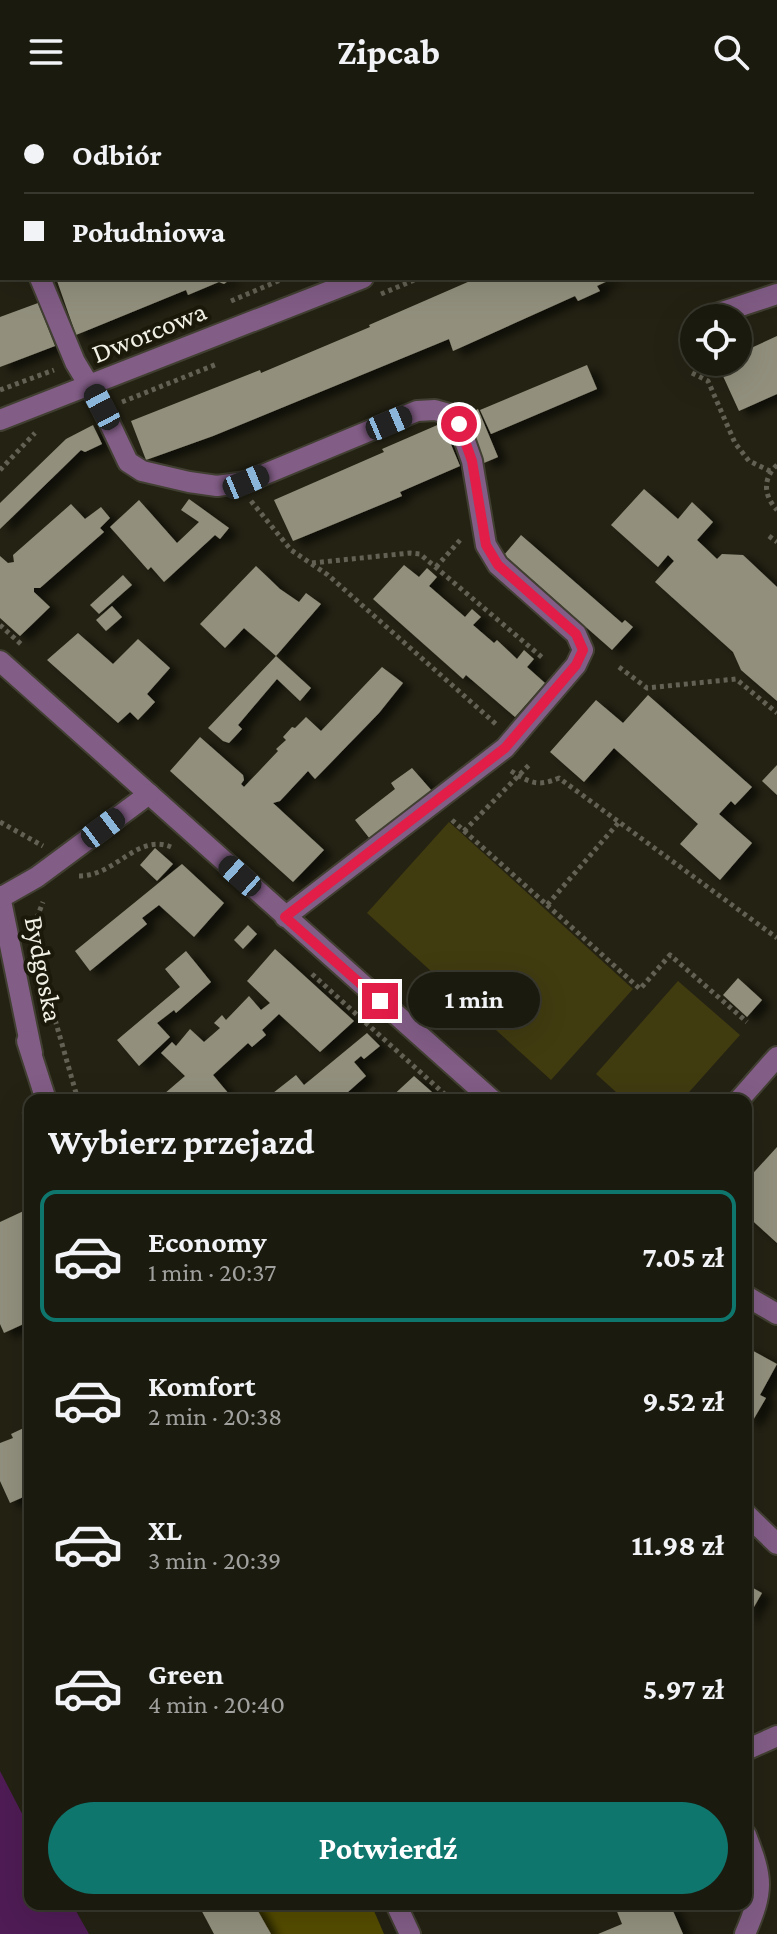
<!DOCTYPE html>
<html lang="pl">
<meta charset="utf-8">
<style>
body{margin:0;font-family:"Crimson Pro",serif;background:#242317;color:#f1f3f6;height:100vh;display:flex;flex-direction:column;font-size:30px;white-space:nowrap}
*{box-sizing:border-box;margin:0}
p{font-size:26px;color:#a0a19e}
.icon{flex:none;width:44px;height:44px;fill:none;stroke:currentColor;stroke-width:2;stroke-linecap:round;stroke-linejoin:round}
.map{position:relative;flex:1;overflow:hidden}
.details{position:absolute;left:24px;top:990px;width:728px;height:816px;display:flex;flex-direction:column;background:#1b1a0e;border-radius:16px;box-shadow:0 8px 32px #0002,0 0 0 2px #39382e}
.details>*{flex:none}
.banner{position:absolute;left:0px;top:0px;width:778px;height:176px;box-shadow:0 8px 32px #0002,0 0 0 2px #39382e;display:grid;align-content:center;height:176px;padding:0 24px;background:#1b1a0e}
.controls{position:absolute;left:680px;top:200px;display:grid;gap:16px}
.controls a{display:grid;place-items:center;width:72px;height:72px;border-radius:50%;background:#1b1a0e;box-shadow:0 8px 32px #0002,0 0 0 2px #39382e;font-size:40px}
.end{position:absolute;width:36px;height:36px;margin:-18px;border:10px solid #e11d48;background:#fff;box-shadow:0 0 0 4px #fff}
.from{border-radius:50%}
.bubble{position:absolute;height:56px;border-radius:28px;background:#1b1a0e;box-shadow:0 8px 32px #0002,0 0 0 2px #39382e;font-size:26px;font-weight:700;line-height:56px;text-align:center}
.car{position:absolute;width:24px;height:48px;margin:-24px -12px;border-radius:10px;box-shadow:0 0 6px 2px #0007;background:linear-gradient(#222 24%,#8ab4d8 0 40%,#222 0 76%,#8ab4d8 0 86%,#222 0)}
.banner b{display:flex;align-items:center;gap:28px;height:76px;font-size:30px}
.banner b+b{border-top:2px solid #39382e}
.banner i{width:20px;height:20px;background:#f1f3f6}
ul{padding:0;list-style:none}
li{display:flex;align-items:center;gap:24px;height:132px;margin:0 16px 12px;padding:0 8px;border:4px solid transparent;border-radius:16px}
li div{flex:1}
li b{display:block;font-size:30px}
li em{font-style:normal;font-weight:700}
li.on{border-color:#0f766e}
li>.icon{width:72px;height:72px;stroke-width:1.5}
h2{padding:0 24px;font-size:36px;line-height:96px}
.cta{display:flex;gap:16px;margin-top:auto;padding:16px 24px}
.cta a{flex:1;height:92px;border-radius:48px;background:#0f766e;color:#fff;font-size:32px;font-weight:700;line-height:92px;text-align:center}
header{display:flex;justify-content:space-between;align-items:center;height:104px;padding:0 24px;background:#1b1a0e;font-size:36px;font-weight:700}
.map>svg:first-child{display:block}
.green{fill:#413b10}
.forest{fill:#544c00}
.water{fill:#4f1c55}
.building{fill:#92907d;filter:url(#shadow)}
.lines{fill:none;stroke-linecap:round;stroke-linejoin:round}
.minor-casing{stroke:#413f31;stroke-width:24}
.path{stroke:#636153;stroke-width:5;stroke-dasharray:4 4;stroke-linecap:butt}
.minor{stroke:#825d86;stroke-width:20}
.route{stroke:#e11d48;stroke-width:10}
.labels{text-anchor:middle;dominant-baseline:central;stroke-width:8;stroke-linejoin:round;paint-order:stroke}
.street-label{font-size:28px;fill:#f2f1e6;stroke:#1b190a}
</style>
<header><svg class="icon" aria-label="menu" viewBox="0 0 24 24"><path d="M4 6h16M4 12h16M4 18h16"/></svg>Zipcab<svg class="icon" aria-label="search" viewBox="0 0 24 24"><circle cx="10" cy="10" r="6"/><path d="M15 15l6 6"/></svg></header>
<div class="map">
<svg width="777" height="1830" viewBox="0 0 777 1830">
<defs>
<filter id="shadow"><feDropShadow dx="9" dy="5" stdDeviation="4" flood-color="#0009"/></filter>
</defs>
<rect width="100%" height="100%" fill="#242213"/>
<!-- green -->
<g class="green">
<path d="M 449,718 L 633,885 L 551,976 L 367,809 Z"/>
<path d="M 678,877 L 740,931 L 682,996 L 625,996 L 596,970 Z"/>
</g>
<!-- forest -->
<path class="forest" d="M 254,1800 L 371,1800 L 384,1830 L 271,1830 Z"/>
<!-- water -->
<path class="water" d="M 0,1667 L 30,1725 L 30,1800 L 72,1800 L 89,1830 L 0,1830 Z"/>
<!-- building -->
<g class="building">
<path d="M 56,174 L 232,174 L 224,180 L 219,178 L 188,191 L 186,186 L 76,231 Z"/>
<path d="M 477,174 L 614,174 L 597,182 L 600,187 L 578,197 L 575,192 L 453,247 L 449,235 L 213,332 L 146,356 L 131,317 L 260,266 L 261,269 L 370,223 L 369,221 Z"/>
<path d="M 38,199 L 55,242 L 0,263 L 0,213 Z"/>
<path d="M 777,232 L 777,290 L 739,307 L 717,259 L 738,258 L 738,250 Z"/>
<path d="M 587,261 L 597,285 L 491,330 L 480,306 Z"/>
<path d="M 478,305 L 498,353 L 484,359 L 464,312 Z"/>
<path d="M 442,319 L 460,362 L 400,388 L 402,392 L 293,437 L 274,396 L 384,348 L 382,345 Z"/>
<path d="M 93,321 L 102,340 L 85,348 L 81,346 L 0,425 L 0,399 L 66,335 Z"/>
<path d="M 644,385 L 678,415 L 692,398 L 713,418 L 697,436 L 717,455 L 722,450 L 743,451 L 777,483 L 777,597 L 741,566 L 733,548 L 655,478 L 674,457 L 668,451 L 658,463 L 611,421 Z"/>
<path d="M 189,395 L 229,424 L 220,435 L 215,431 L 164,478 L 151,463 L 148,466 L 110,423 L 139,396 L 177,439 L 199,418 L 181,406 Z"/>
<path d="M 71,400 L 85,415 L 101,403 L 110,414 L 100,424 L 104,428 L 40,484 L 34,484 L 34,488 L 50,503 L 20,532 L 0,514 L 0,452 L 8,459 L 14,458 L 13,451 Z"/>
<path d="M 521,431 L 622,519 L 625,516 L 633,523 L 612,546 L 504,451 Z"/>
<path d="M 404,461 L 419,473 L 427,464 L 437,473 L 429,482 L 465,513 L 472,505 L 481,513 L 473,521 L 494,539 L 497,536 L 517,555 L 524,546 L 534,555 L 527,563 L 545,579 L 515,613 L 466,571 L 463,575 L 373,495 Z"/>
<path d="M 256,462 L 280,485 L 299,498 L 306,489 L 321,500 L 276,552 L 244,524 L 225,544 L 200,520 Z"/>
<path d="M 123,471 L 132,481 L 99,510 L 90,501 Z"/>
<path d="M 112,502 L 122,513 L 106,527 L 96,516 Z"/>
<path d="M 78,529 L 113,560 L 138,535 L 170,564 L 147,590 L 155,598 L 138,616 L 130,608 L 118,619 L 47,556 Z"/>
<path d="M 276,552 L 311,584 L 300,597 L 277,575 L 238,621 L 242,625 L 229,639 L 223,637 L 208,624 Z"/>
<path d="M 382,563 L 403,579 L 379,609 L 315,675 L 308,667 L 280,697 L 273,699 L 324,746 L 293,778 L 170,667 L 200,633 L 243,671 L 244,676 L 241,680 L 244,683 L 278,647 L 276,645 L 286,636 L 283,633 L 292,623 L 295,624 L 306,613 L 321,627 Z"/>
<path d="M 648,591 L 752,683 L 735,701 L 731,697 L 719,710 L 752,739 L 720,776 L 680,740 L 698,720 L 614,644 L 584,678 L 550,648 L 596,596 L 623,619 Z"/>
<path d="M 777,661 L 777,691 L 762,677 Z"/>
<path d="M 412,664 L 432,687 L 370,735 L 355,716 L 395,685 L 391,679 Z"/>
<path d="M 155,744 L 173,760 L 157,777 L 140,761 Z"/>
<path d="M 182,760 L 224,799 L 194,833 L 159,801 L 142,814 L 147,820 L 90,867 L 75,847 Z"/>
<path d="M 248,821 L 257,830 L 243,845 L 234,836 Z"/>
<path d="M 275,845 L 354,917 L 320,948 L 279,910 L 262,926 L 266,931 L 252,943 L 248,939 L 213,971 L 234,996 L 157,996 L 185,972 L 161,949 L 172,938 L 176,942 L 190,925 L 204,938 L 220,924 L 214,919 L 222,911 L 226,916 L 249,892 L 261,906 L 270,899 L 247,877 Z"/>
<path d="M 186,847 L 211,878 L 176,909 L 174,906 L 157,919 L 170,933 L 139,962 L 117,936 L 180,883 L 165,865 Z"/>
<path d="M 738,874 L 762,896 L 747,913 L 723,891 Z"/>
<path d="M 367,929 L 380,942 L 364,955 L 361,952 L 354,958 L 366,972 L 339,996 L 264,996 L 296,971 L 304,981 Z"/>
<path d="M 414,972 L 441,996 L 388,996 Z"/>
<path d="M 777,1043 L 777,1139 L 746,1111 L 746,1077 Z"/>
<path d="M 30,1104 L 30,1217 L 4,1229 L 0,1220 L 0,1118 Z"/>
<path d="M 746,1243 L 777,1260 L 760,1291 L 766,1294 L 752,1318 L 746,1315 Z"/>
<path d="M 30,1321 L 30,1390 L 10,1399 L 0,1377 L 0,1339 L 13,1334 L 11,1330 Z"/>
<path d="M 746,1480 L 762,1489 L 746,1517 Z"/>
<path d="M 198,1800 L 254,1800 L 271,1830 L 214,1830 Z"/>
<path d="M 614,1800 L 659,1800 L 660,1803 L 670,1800 L 683,1830 L 598,1830 L 622,1820 Z"/>
</g>
<g class="lines">
<defs>
<g id="minor">
<path d="M 15,0 L 15,2"/>
<path d="M 745,0 L 750,2"/>
<path d="M 248,2 L 253,0"/>
<path d="M 421,2 L 425,0"/>
<path d="M 719,2 L 722,0"/>
<path d="M 776,5 L 777,5"/>
<path d="M 40,174 L 75,258 L 102,303 L 128,358 L 142,367 L 189,378 L 217,382 L 246,378 L 417,307 L 435,306 L 449,310 L 459,320 L 472,357 L 486,441 L 498,461 L 576,530 L 583,546 L 576,561 L 505,644 L 285,813"/>
<path d="M 707,213 L 777,190"/>
<path d="M 0,316 L 363,174"/>
<path d="M 0,557 L 492,996"/>
<path d="M 0,792 L 32,949"/>
<path d="M 0,794 L 37,773 L 149,690"/>
<path d="M 27,937 L 46,996"/>
<path d="M 739,996 L 777,953"/>
<path d="M 746,1192 L 777,1210"/>
<path d="M 746,1410 L 777,1440"/>
<path d="M 746,1646 L 777,1632"/>
<path d="M 396,1800 L 410,1830"/>
<path d="M 745,1830 C 764,1786 763,1775 746,1731"/>
</g>
</defs>
<!-- minor casing -->
<use href="#minor" class="minor-casing"/>
<!-- path -->
<g class="path">
<path d="M 157,0 L 157,2"/>
<path d="M 672,2 L 676,0"/>
<path d="M 776,34 L 777,34"/>
<path d="M 381,190 L 419,174"/>
<path d="M 231,197 L 285,174"/>
<path d="M 692,269 L 708,277 L 735,339 L 749,357 L 770,367"/>
<path d="M 0,286 L 54,266"/>
<path d="M 122,298 L 217,260"/>
<path d="M 777,361 C 762,375 764,392 777,406"/>
<path d="M 0,366 L 35,329"/>
<path d="M 251,397 L 291,446 L 328,471 L 497,621"/>
<path d="M 769,432 L 777,438"/>
<path d="M 312,459 L 410,449 L 420,450 L 544,555"/>
<path d="M 436,463 L 462,434"/>
<path d="M 0,521 L 23,542"/>
<path d="M 619,563 L 647,584 L 736,575 L 777,609"/>
<path d="M 511,667 C 530,679 538,683 559,674 L 777,834"/>
<path d="M 452,716 L 547,801 L 620,717"/>
<path d="M 0,718 L 43,742"/>
<path d="M 464,727 L 530,660"/>
<path d="M 79,772 C 116,772 137,729 171,743"/>
<path d="M 547,801 L 640,885 L 670,851 L 747,918"/>
<path d="M 31,829 L 43,798"/>
<path d="M 42,870 L 78,996"/>
<path d="M 312,870 L 451,996"/>
<path d="M 24,1008 L 30,1027"/>
</g>
<!-- minor -->
<use href="#minor" class="minor"/>
</g>
<g class="lines">
<!-- route -->
<path class="route" d="M 380,897 L 285,813 L 505,644 L 576,561 L 583,546 L 576,530 L 498,461 L 486,441 L 472,357 L 459,320"/>
</g>
<g class="labels">
<!-- street labels -->
<g class="street-label">
<text transform="translate(149 228) rotate(-22)">Dworcowa</text>
<text transform="translate(44 865) rotate(79)">Bydgoska</text>
</g>
</g>
</svg>
<div class="controls">
<a><svg class="icon" aria-label="locate" viewBox="0 0 24 24"><circle cx="12" cy="12" r="6"/><path d="M12 2v4M12 18v4M2 12h4M18 12h4"/></svg></a>
</div>
<i class="end from" style="left:459px;top:320px"></i>
<i class="end" style="left:380px;top:897px"></i>
<div class="bubble" style="left:408px;top:868px;width:132px">1 min</div>
<i class="car" style="left:102px;top:303px;rotate:332deg"></i>
<i class="car" style="left:389px;top:319px;rotate:67deg"></i>
<i class="car" style="left:246px;top:378px;rotate:67deg"></i>
<i class="car" style="left:103px;top:724px;rotate:53deg"></i>
<i class="car" style="left:240px;top:772px;rotate:312deg"></i>
<div class="banner">
<b><i class="from"></i>Odbiór</b>
<b><i></i>Południowa</b>
</div>
<section class="details">
<h2>Wybierz przejazd</h2>
<ul>
<li class="on"><svg class="icon" aria-label="car" viewBox="0 0 24 24"><path d="M5 17H2v-5l4-1 3-4h7l3 4 3 1v5h-3M9 17h6M6 11h13"/><circle cx="7" cy="17" r="2"/><circle cx="17" cy="17" r="2"/></svg><div><b>Economy</b><p>1 min · 20:37</p></div><em>7.05 zł</em></li>
<li><svg class="icon" aria-label="car" viewBox="0 0 24 24"><path d="M5 17H2v-5l4-1 3-4h7l3 4 3 1v5h-3M9 17h6M6 11h13"/><circle cx="7" cy="17" r="2"/><circle cx="17" cy="17" r="2"/></svg><div><b>Komfort</b><p>2 min · 20:38</p></div><em>9.52 zł</em></li>
<li><svg class="icon" aria-label="car" viewBox="0 0 24 24"><path d="M5 17H2v-5l4-1 3-4h7l3 4 3 1v5h-3M9 17h6M6 11h13"/><circle cx="7" cy="17" r="2"/><circle cx="17" cy="17" r="2"/></svg><div><b>XL</b><p>3 min · 20:39</p></div><em>11.98 zł</em></li>
<li><svg class="icon" aria-label="car" viewBox="0 0 24 24"><path d="M5 17H2v-5l4-1 3-4h7l3 4 3 1v5h-3M9 17h6M6 11h13"/><circle cx="7" cy="17" r="2"/><circle cx="17" cy="17" r="2"/></svg><div><b>Green</b><p>4 min · 20:40</p></div><em>5.97 zł</em></li>
</ul>
<div class="cta"><a>Potwierdź</a></div>
</section>
</div>
